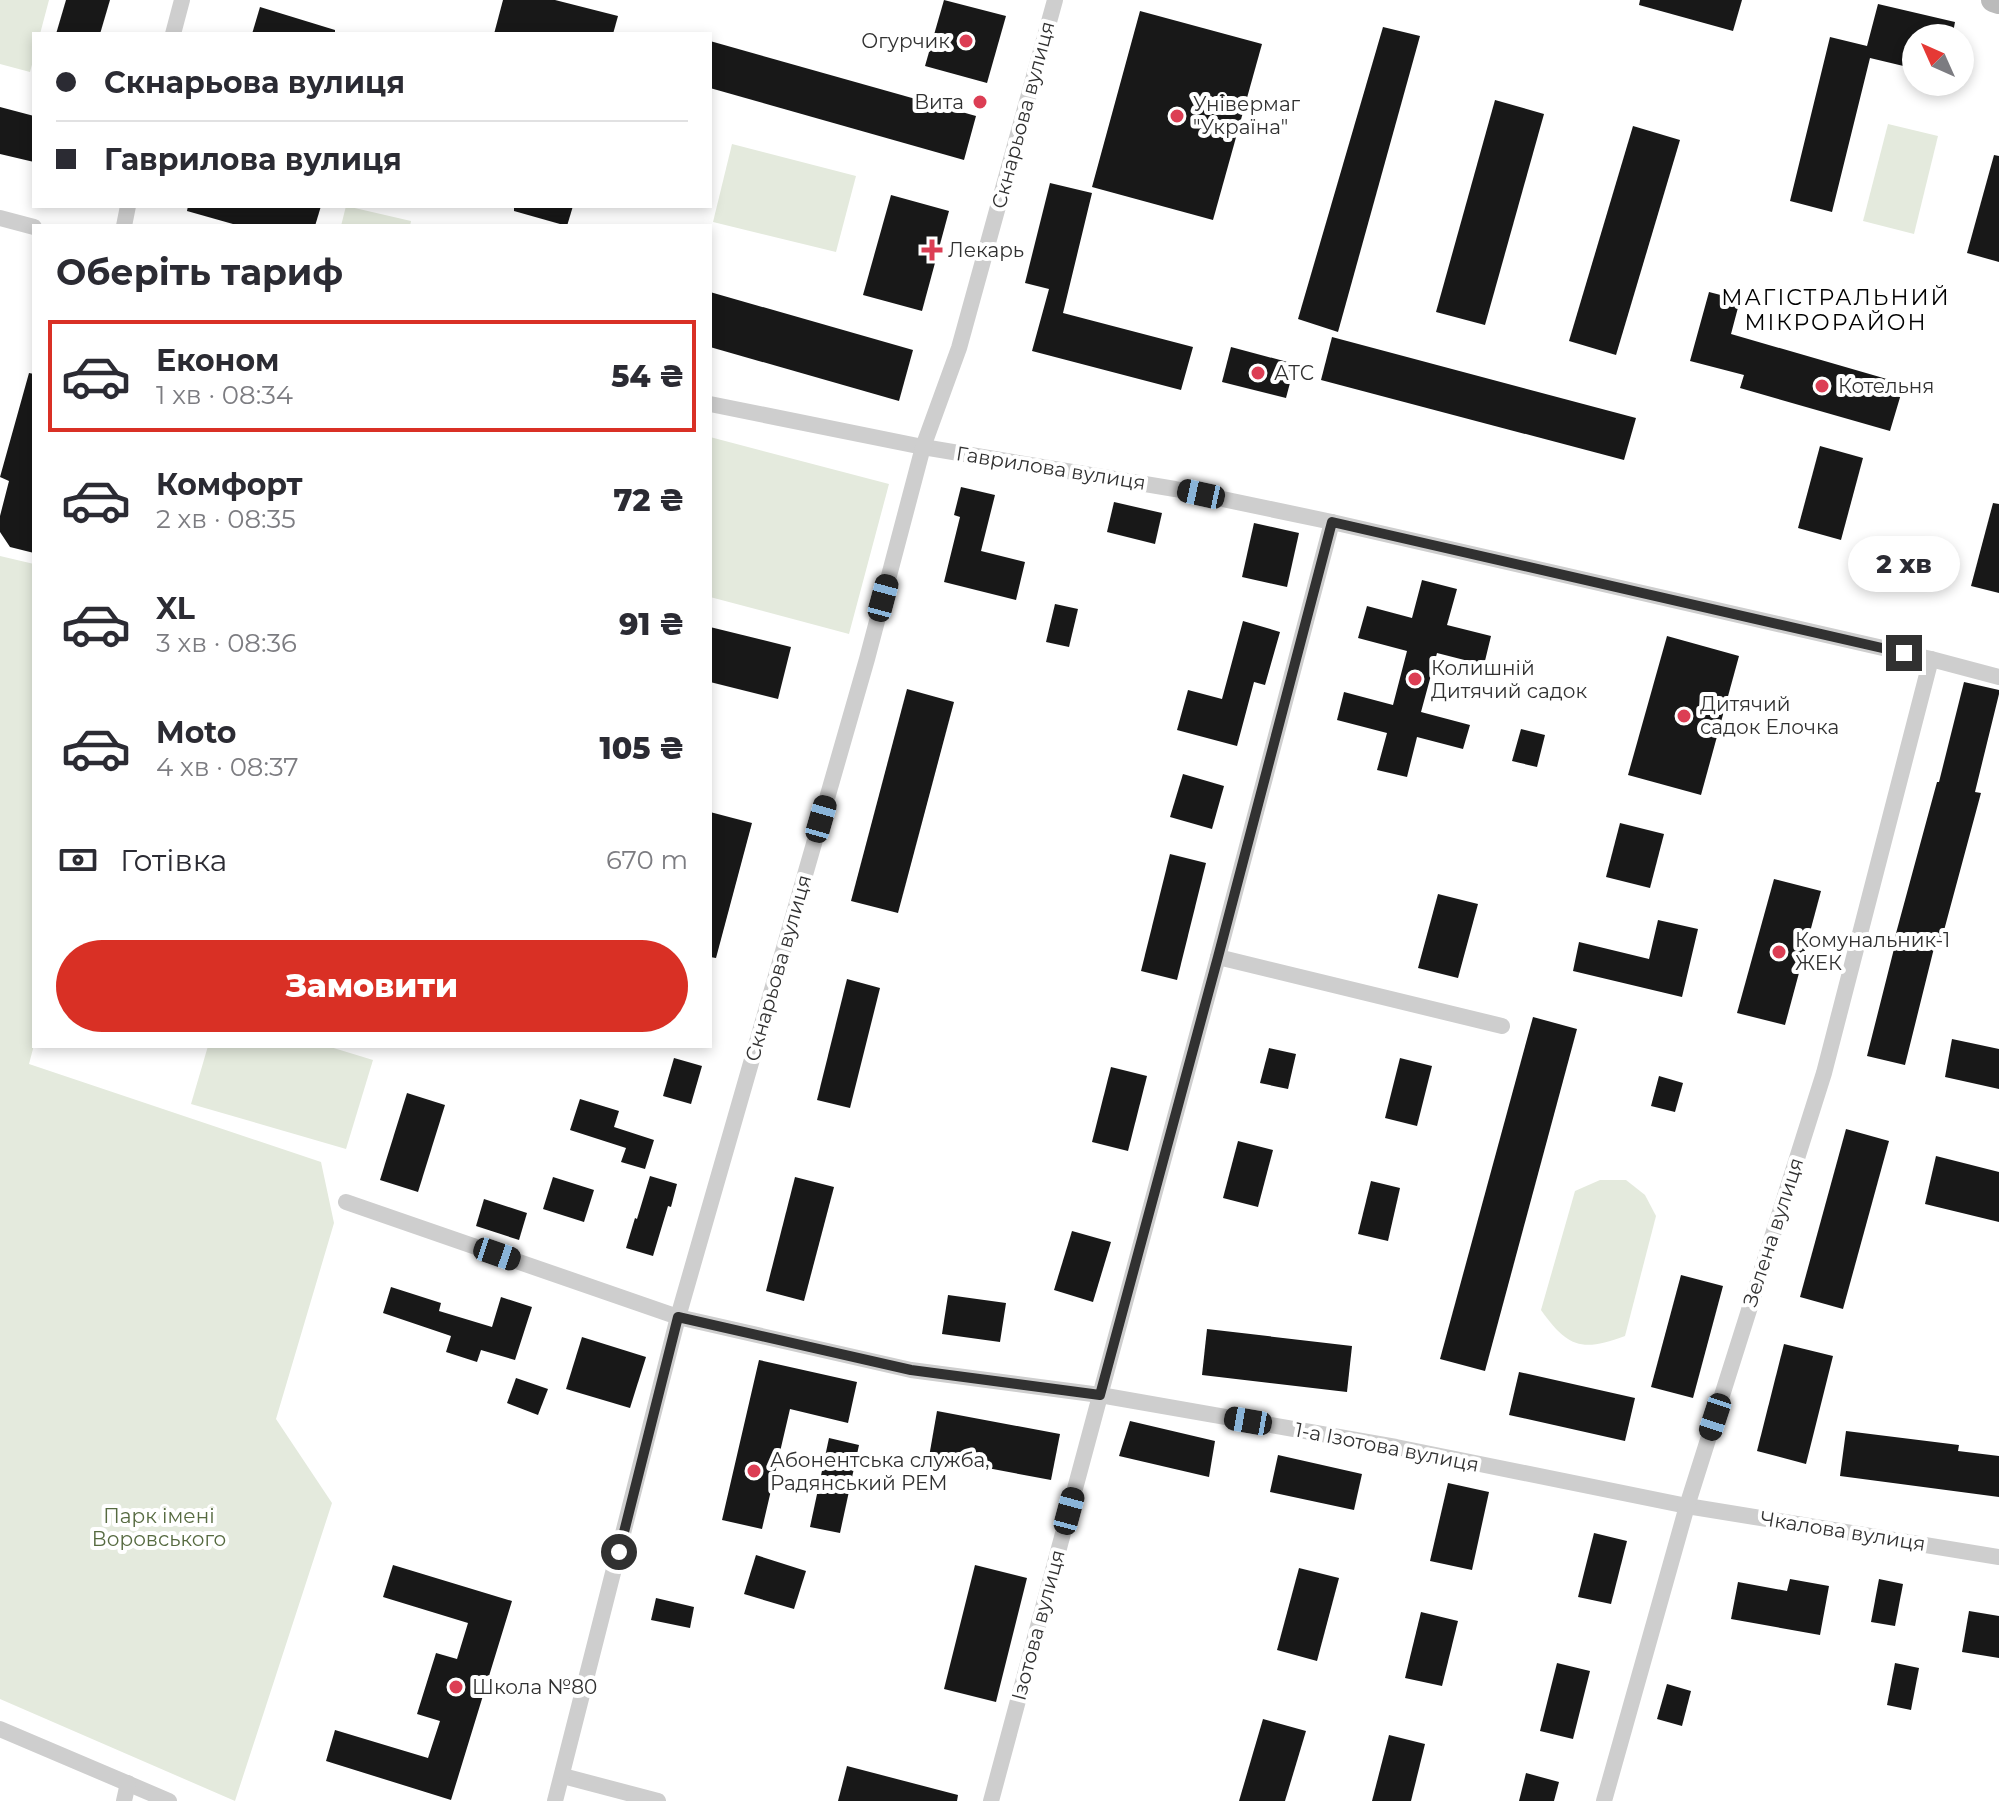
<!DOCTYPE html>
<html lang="uk">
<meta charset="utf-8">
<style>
body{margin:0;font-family:Montserrat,sans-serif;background:#f7f7f7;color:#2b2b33;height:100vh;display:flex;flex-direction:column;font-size:30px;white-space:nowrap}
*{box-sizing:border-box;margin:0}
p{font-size:26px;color:#7c7c81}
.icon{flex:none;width:44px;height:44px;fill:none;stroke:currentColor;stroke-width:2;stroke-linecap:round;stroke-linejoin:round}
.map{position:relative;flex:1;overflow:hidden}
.details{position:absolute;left:32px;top:224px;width:680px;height:824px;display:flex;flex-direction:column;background:#fff;border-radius:0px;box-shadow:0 4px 12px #0003}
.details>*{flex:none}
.guide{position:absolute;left:32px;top:32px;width:680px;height:176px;border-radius:0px;box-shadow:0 4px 12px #0003;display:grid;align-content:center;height:176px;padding:0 24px;background:#fff}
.needle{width:52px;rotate:315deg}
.controls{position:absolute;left:1902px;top:24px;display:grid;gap:16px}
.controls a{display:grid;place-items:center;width:72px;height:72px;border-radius:50%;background:#fff;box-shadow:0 4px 12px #0003;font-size:40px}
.end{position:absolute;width:36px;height:36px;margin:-18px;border:10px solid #313131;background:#fff;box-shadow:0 0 0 4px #fff}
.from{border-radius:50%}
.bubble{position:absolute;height:56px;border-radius:28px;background:#fff;box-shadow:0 4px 12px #0003;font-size:26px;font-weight:800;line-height:56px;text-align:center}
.car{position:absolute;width:24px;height:48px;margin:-24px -12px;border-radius:10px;box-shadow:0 0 6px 2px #0007;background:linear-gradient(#222 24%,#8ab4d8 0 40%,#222 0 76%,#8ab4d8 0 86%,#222 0)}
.guide b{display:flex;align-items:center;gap:28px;height:76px;font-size:30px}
.guide b+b{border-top:2px solid #e1e1e2}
.guide i{width:20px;height:20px;background:#2b2b33}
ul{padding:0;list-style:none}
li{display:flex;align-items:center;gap:24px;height:112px;margin:0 16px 12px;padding:0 8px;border:4px solid transparent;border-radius:0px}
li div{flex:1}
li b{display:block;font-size:30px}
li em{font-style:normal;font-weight:800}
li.active{border-color:#d93025}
li>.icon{width:72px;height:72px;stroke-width:1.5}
h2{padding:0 24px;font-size:36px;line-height:96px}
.pay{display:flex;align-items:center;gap:20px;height:88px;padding:0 24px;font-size:30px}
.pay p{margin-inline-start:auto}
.cta{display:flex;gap:16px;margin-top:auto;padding:16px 24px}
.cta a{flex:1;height:92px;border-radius:48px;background:#d93025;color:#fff;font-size:32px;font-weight:800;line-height:92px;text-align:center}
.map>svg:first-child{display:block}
.green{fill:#e4eadd}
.building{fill:#181818}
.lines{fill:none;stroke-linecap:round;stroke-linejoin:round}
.street{stroke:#cecece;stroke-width:16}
.secondary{stroke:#bbb;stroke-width:24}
.route{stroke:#313131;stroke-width:10}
.poi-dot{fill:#dc3e54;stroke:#fff;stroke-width:3}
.labels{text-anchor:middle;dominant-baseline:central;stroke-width:8;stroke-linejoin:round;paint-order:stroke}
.poi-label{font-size:20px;fill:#313131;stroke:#fff;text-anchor:start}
.street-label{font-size:20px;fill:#313131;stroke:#fff}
.park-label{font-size:20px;fill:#566a40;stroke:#fff}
.neighbourhood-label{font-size:22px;letter-spacing:2px;fill:#000;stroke:#fff}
</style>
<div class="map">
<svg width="1999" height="1801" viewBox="0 0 1999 1801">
<rect width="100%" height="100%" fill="#fff"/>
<!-- green -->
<g class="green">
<path d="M 0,0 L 49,0 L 40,34 L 34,34 L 34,57 L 30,72 L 0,64 Z"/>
<path d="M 1888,124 L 1938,136 L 1914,234 L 1863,221 Z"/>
<path d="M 732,144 L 856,176 L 836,252 L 713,222 Z"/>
<path d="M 346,206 L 411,221 L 410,226 L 341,226 Z"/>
<path d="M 710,437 L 889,484 L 849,634 L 710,597 Z"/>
<path d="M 0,556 L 34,564 L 34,1045 L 29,1064 L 321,1162 L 334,1223 L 276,1419 L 332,1503 L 235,1801 L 0,1699 Z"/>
<path d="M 208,1046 L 327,1046 L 373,1060 L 346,1149 L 191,1104 Z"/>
<path d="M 1600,1180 L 1626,1180 L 1645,1195 L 1656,1216 L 1625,1336 C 1582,1352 1568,1348 1541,1310 L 1575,1191 Z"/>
</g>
<!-- building -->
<g class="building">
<path d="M 66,0 L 110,0 L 100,34 L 56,34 Z"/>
<path d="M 503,0 L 555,0 L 618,16 L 613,34 L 494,34 Z"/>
<path d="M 944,0 L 1006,16 L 987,83 L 925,66 Z"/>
<path d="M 1640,0 L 1742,0 L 1733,31 L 1639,5 Z"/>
<path d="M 1878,4 L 1955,22 L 1952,38 L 1916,38 L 1916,69 L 1870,58 L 1832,212 L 1790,201 L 1830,37 L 1867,46 Z"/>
<path d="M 260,7 L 335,30 L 335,34 L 252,34 Z"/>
<path d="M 1140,11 L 1262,44 L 1213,220 L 1092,187 Z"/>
<path d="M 1383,27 L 1420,36 L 1338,332 L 1298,319 Z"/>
<path d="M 710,41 L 976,116 L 964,160 L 710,88 Z"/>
<path d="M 1495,100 L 1544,114 L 1485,325 L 1436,312 Z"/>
<path d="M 0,107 L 34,116 L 34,162 L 0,154 Z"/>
<path d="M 1633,126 L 1680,140 L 1616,355 L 1569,341 Z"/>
<path d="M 1994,155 L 1999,156 L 1999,262 L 1967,253 Z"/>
<path d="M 1050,183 L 1092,193 L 1063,313 L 1193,347 L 1181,390 L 1032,351 L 1049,289 L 1025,283 Z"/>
<path d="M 891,195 L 949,211 L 922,311 L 863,295 Z"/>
<path d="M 188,206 L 321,206 L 315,226 L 240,226 L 187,211 Z"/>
<path d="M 514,206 L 573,206 L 567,226 L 514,211 Z"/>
<path d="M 710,292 L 913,350 L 899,401 L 710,347 Z"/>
<path d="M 1709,292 L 1740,300 L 1731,334 L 1904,384 L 1890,431 L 1740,388 L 1744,375 L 1690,361 Z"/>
<path d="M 1332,337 L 1636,418 L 1624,460 L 1321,380 Z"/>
<path d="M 1231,347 L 1295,364 L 1286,398 L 1222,382 Z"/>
<path d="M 29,373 L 34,374 L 34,553 L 10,547 L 0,532 L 0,516 L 9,481 L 0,477 Z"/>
<path d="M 1820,446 L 1863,458 L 1841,540 L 1798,528 Z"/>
<path d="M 961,487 L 995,495 L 981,551 L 1025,562 L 1016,600 L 944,582 L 960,517 L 954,515 Z"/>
<path d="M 1114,502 L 1162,513 L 1155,544 L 1107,532 Z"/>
<path d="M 1993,503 L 1999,504 L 1999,593 L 1971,586 Z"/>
<path d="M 1254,523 L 1299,533 L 1287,587 L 1242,577 Z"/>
<path d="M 1422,580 L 1457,589 L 1447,625 L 1491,636 L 1484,665 L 1437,653 L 1421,712 L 1470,725 L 1463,749 L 1417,737 L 1407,777 L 1377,770 L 1387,733 L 1337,720 L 1344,692 L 1393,705 L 1407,651 L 1358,638 L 1367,606 L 1412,618 Z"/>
<path d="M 1055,604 L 1078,609 L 1069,647 L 1046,642 Z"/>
<path d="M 1243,621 L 1280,632 L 1265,685 L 1254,682 L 1237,746 L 1177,730 L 1188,690 L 1222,699 Z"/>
<path d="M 710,627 L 791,647 L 778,699 L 710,682 Z"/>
<path d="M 1667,636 L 1739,656 L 1701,795 L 1628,775 Z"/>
<path d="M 1964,682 L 1999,690 L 1999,694 L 1975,792 L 1981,793 L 1939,949 L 1934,948 L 1905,1065 L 1867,1056 L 1897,937 L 1895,937 L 1937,782 L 1939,782 Z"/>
<path d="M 907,689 L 954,702 L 898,913 L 851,901 Z"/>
<path d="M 1521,729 L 1545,735 L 1537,767 L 1512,761 Z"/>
<path d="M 1183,774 L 1224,786 L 1212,829 L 1170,817 Z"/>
<path d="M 710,812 L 752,823 L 716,958 L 710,957 Z"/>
<path d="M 1620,823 L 1664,834 L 1650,888 L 1606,877 Z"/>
<path d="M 1170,854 L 1206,863 L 1177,980 L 1141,971 Z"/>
<path d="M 1774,879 L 1821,891 L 1785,1025 L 1737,1013 Z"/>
<path d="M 1438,894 L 1478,904 L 1458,978 L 1418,968 Z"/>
<path d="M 1658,920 L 1698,929 L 1682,997 L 1573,971 L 1579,942 L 1649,959 Z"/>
<path d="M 847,979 L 880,988 L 850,1108 L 817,1100 Z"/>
<path d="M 1533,1017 L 1577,1029 L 1485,1371 L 1440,1359 Z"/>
<path d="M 1952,1039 L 1999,1049 L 1999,1089 L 1945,1077 Z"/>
<path d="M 1269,1048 L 1296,1054 L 1288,1089 L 1260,1083 Z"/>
<path d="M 674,1058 L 702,1066 L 691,1104 L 663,1096 Z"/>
<path d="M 1400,1058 L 1432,1066 L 1417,1126 L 1385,1118 Z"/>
<path d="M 1111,1067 L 1147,1076 L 1128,1151 L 1092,1142 Z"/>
<path d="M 1659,1076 L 1683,1083 L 1675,1112 L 1651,1106 Z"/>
<path d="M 407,1093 L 445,1105 L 418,1192 L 380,1180 Z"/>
<path d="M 580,1099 L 619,1111 L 614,1127 L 654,1140 L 645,1169 L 621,1162 L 626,1148 L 570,1130 Z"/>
<path d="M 1846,1129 L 1889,1141 L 1843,1309 L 1800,1297 Z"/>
<path d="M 1238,1141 L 1273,1150 L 1258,1207 L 1223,1198 Z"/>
<path d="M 1936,1156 L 1999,1172 L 1999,1222 L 1925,1204 Z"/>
<path d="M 650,1176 L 677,1184 L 671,1207 L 668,1206 L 653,1256 L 626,1248 L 635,1218 L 637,1219 Z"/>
<path d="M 553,1177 L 594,1190 L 584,1222 L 543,1209 Z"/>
<path d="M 795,1177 L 834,1187 L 804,1301 L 766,1291 Z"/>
<path d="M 1371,1181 L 1400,1188 L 1388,1241 L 1358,1234 Z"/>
<path d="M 484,1199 L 527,1213 L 519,1240 L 476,1226 Z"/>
<path d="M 1072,1231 L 1111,1242 L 1093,1302 L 1054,1290 Z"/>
<path d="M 1681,1275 L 1723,1286 L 1693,1398 L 1651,1387 Z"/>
<path d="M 391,1287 L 441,1303 L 439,1311 L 492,1327 L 501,1297 L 532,1307 L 515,1360 L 481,1350 L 477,1362 L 446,1352 L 451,1336 L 383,1313 Z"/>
<path d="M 948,1295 L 1006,1303 L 1000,1342 L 942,1334 Z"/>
<path d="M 1207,1329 L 1352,1346 L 1347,1392 L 1202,1375 Z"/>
<path d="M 582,1337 L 646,1357 L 630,1408 L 566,1389 Z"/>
<path d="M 1784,1344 L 1833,1356 L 1806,1464 L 1757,1451 Z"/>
<path d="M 759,1360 L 857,1382 L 848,1423 L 790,1409 L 762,1529 L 722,1520 Z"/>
<path d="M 1519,1372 L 1635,1398 L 1625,1441 L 1509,1415 Z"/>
<path d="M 516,1378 L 548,1389 L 538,1415 L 507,1403 Z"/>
<path d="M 937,1411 L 1060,1434 L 1051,1480 L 929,1457 Z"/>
<path d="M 1130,1421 L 1215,1441 L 1209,1477 L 1119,1456 Z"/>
<path d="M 1846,1431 L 1959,1445 L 1958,1451 L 1999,1456 L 1999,1497 L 1840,1476 Z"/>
<path d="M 829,1438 L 859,1445 L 840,1533 L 810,1527 Z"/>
<path d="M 1278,1455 L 1362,1474 L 1354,1510 L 1270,1492 Z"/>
<path d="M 1448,1483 L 1489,1492 L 1472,1570 L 1430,1561 Z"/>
<path d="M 1594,1533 L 1627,1541 L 1611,1604 L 1578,1597 Z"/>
<path d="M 756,1555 L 806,1571 L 794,1609 L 744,1594 Z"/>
<path d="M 393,1565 L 512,1601 L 451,1800 L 326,1761 L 335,1730 L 428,1758 L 440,1721 L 417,1714 L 436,1653 L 457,1659 L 468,1623 L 383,1597 Z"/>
<path d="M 975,1565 L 1027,1578 L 996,1702 L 944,1689 Z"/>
<path d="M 1299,1568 L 1339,1578 L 1317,1661 L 1277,1650 Z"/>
<path d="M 1790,1579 L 1829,1586 L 1820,1635 L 1731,1619 L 1738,1582 L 1787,1591 Z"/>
<path d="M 1879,1579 L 1903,1584 L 1895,1626 L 1871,1622 Z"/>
<path d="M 656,1598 L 694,1607 L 690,1628 L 651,1620 Z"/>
<path d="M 1969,1611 L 1999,1616 L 1999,1658 L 1962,1652 Z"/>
<path d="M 1421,1612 L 1458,1621 L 1442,1686 L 1405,1678 Z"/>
<path d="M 1557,1663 L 1590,1671 L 1573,1739 L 1540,1731 Z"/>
<path d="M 1895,1663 L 1919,1668 L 1911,1710 L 1887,1705 Z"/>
<path d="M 1667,1684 L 1691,1691 L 1682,1726 L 1657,1719 Z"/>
<path d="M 1263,1719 L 1306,1731 L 1285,1801 L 1239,1801 Z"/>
<path d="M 1389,1735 L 1425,1744 L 1411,1801 L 1372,1801 Z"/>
<path d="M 847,1766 L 958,1795 L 957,1801 L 838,1801 Z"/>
<path d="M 1526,1773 L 1559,1782 L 1554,1801 L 1519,1801 Z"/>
</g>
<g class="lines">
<!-- street -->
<g class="street">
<path d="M 173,34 L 182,0"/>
<path d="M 0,218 L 34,227"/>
<path d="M 124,226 L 128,206"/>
<path d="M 710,404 L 923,447 L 1175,489 L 1332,522 L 1931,659 L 1999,677"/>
<path d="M 1218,957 L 1502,1026"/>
<path d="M 346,1202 L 678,1317 L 911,1370 L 1100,1395 L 1396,1447 L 1687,1506 L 1999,1557"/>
<path d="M 0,1729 L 169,1801"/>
<path d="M 563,1776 L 658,1801"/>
<path d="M 124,1801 L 128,1783"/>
<path d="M 555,1801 L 678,1317 L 867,659 L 923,447 L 959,348 L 1055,0"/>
<path d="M 991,1801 L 1218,957 L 1332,522"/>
<path d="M 1604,1801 L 1687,1506 L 1824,1073 L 1931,659"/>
</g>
<!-- secondary -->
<path class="secondary" d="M 1993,0 L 1999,2"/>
</g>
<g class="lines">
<!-- route -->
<path class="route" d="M 619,1552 L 678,1317 L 911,1370 L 1100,1395 L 1218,957 L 1332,522 L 1904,653"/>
</g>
<!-- markers -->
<g class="poi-dot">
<circle cx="966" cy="41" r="8"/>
<circle cx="980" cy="102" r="8"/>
<circle cx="1177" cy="116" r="8"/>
<path d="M928 238h8v8h8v8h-8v8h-8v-8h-8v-8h8z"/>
<circle cx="1258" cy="373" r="8"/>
<circle cx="1822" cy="386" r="8"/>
<circle cx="1415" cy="679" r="8"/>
<circle cx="1684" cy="716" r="8"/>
<circle cx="1779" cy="952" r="8"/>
<circle cx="754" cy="1471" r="8"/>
<circle cx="456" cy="1687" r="8"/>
</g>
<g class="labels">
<!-- poi labels -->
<g class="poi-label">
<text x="950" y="41" text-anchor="end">Огурчик</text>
<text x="964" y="102" text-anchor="end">Вита</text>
<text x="1193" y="104">Універмаг<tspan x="1193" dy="23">"Україна"</tspan></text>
<text x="948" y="250">Лекарь</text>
<text x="1274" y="373">АТС</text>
<text x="1838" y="386">Котельня</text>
<text x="1431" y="668">Колишній<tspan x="1431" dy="23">Дитячий садок</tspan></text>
<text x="1700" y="704">Дитячий<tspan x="1700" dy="23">садок Елочка</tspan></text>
<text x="1795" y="940">Комунальник-1<tspan x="1795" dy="23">ЖЕК</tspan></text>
<text x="770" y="1460">Абонентська служба,<tspan x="770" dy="23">Радянський РЕМ</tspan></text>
<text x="472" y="1687">Школа №80</text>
</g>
<!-- street labels -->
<g class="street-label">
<text transform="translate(1023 115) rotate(-75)">Скнарьова вулиця</text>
<text transform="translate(1051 468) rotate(9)">Гаврилова вулиця</text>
<text transform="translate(778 968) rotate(-74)">Скнарьова вулиця</text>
<text transform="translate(1773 1232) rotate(-72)">Зелена вулиця</text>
<text transform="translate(1387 1447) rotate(11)">1-а Ізотова вулиця</text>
<text transform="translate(1843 1531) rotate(9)">Чкалова вулиця</text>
<text transform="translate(1038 1625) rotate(-75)">Ізотова вулиця</text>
</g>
<!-- park labels -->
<g class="park-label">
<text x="159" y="1516">Парк імені<tspan x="159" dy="23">Воровського</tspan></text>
</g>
<!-- neighbourhood labels -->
<g class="neighbourhood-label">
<text x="1836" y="297">МАГІСТРАЛЬНИЙ<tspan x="1836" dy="25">МІКРОРАЙОН</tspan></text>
</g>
</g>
</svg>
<div class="controls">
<a><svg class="needle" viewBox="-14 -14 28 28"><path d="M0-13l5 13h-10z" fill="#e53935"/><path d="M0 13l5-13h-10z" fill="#7c7c81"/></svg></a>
</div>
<i class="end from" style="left:619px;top:1552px"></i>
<i class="end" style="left:1904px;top:653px"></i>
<div class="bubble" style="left:1848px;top:536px;width:112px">2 хв</div>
<i class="car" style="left:1201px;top:494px;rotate:282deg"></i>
<i class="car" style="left:883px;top:598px;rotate:15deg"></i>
<i class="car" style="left:821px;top:819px;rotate:16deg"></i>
<i class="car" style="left:497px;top:1254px;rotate:109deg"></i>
<i class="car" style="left:1715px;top:1417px;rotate:198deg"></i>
<i class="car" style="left:1248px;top:1421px;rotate:280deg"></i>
<i class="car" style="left:1069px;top:1511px;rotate:15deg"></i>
<div class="guide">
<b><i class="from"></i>Скнарьова вулиця</b>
<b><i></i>Гаврилова вулиця</b>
</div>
<section class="details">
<h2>Оберіть тариф</h2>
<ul>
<li class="active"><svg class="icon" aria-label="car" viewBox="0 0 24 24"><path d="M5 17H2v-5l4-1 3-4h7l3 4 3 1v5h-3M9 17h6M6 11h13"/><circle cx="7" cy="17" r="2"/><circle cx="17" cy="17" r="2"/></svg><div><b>Економ</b><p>1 хв · 08:34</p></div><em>54 ₴</em></li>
<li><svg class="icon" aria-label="car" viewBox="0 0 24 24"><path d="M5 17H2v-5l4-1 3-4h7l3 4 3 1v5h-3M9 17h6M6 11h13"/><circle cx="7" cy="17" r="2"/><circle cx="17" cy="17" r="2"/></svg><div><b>Комфорт</b><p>2 хв · 08:35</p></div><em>72 ₴</em></li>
<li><svg class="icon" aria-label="car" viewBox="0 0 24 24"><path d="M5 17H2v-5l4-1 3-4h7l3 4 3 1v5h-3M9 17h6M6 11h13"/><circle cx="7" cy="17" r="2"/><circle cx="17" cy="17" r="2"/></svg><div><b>XL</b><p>3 хв · 08:36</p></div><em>91 ₴</em></li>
<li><svg class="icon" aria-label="car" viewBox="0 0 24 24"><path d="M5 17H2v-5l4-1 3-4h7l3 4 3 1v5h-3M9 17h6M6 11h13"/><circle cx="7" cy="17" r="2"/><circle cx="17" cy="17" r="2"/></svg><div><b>Moto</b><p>4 хв · 08:37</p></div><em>105 ₴</em></li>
</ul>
<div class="pay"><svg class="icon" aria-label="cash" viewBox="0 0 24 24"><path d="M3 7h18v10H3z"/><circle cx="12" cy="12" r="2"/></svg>Готівка<p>670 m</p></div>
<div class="cta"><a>Замовити</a></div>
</section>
</div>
